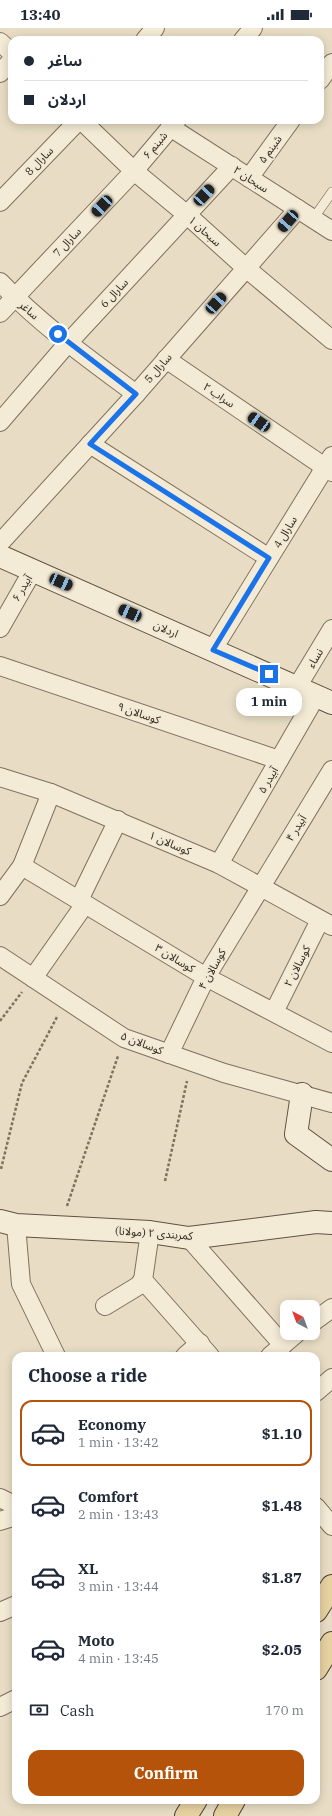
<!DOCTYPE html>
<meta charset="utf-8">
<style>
body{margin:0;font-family:"IBM Plex Serif","Noto Sans Arabic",serif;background:#f6f6f7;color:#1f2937;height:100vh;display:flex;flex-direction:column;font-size:15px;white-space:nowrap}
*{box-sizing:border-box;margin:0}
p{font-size:13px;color:#747a83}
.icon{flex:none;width:22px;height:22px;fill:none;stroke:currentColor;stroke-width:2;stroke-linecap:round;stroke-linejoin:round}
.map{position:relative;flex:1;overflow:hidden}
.side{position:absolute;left:12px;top:1324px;width:308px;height:452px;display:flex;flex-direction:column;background:#fff;border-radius:12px;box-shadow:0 2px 10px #0003}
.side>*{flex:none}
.banner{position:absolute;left:8px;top:8px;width:316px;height:88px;border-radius:12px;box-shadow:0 2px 10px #0003;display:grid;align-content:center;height:88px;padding:0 16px;background:#fff}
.needle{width:26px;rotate:319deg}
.controls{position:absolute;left:280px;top:1272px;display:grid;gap:8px}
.controls a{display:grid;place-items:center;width:40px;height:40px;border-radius:8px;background:#fff;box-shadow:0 2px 10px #0003;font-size:20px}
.end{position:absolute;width:18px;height:18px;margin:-9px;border:5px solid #1a73e8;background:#fff;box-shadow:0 0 0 2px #fff}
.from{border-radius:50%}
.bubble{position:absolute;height:28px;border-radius:12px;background:#fff;box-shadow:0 2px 10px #0003;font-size:13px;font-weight:700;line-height:28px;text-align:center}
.car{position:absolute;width:12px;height:24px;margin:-12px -6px;border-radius:5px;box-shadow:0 0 3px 1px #0007;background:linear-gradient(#222 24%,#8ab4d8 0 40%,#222 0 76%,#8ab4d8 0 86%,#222 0)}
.banner b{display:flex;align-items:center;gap:14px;height:38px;font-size:15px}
.banner b+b{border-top:1px solid #e0e1e3}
.banner i{width:10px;height:10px;background:#1f2937}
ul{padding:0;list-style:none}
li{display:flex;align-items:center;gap:12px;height:66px;margin:0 8px 6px;padding:0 8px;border:2px solid transparent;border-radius:12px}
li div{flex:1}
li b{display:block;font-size:15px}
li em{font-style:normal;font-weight:700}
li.selected{border-color:#b45309}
li>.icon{width:36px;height:36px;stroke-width:1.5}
h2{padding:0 16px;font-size:18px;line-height:48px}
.pay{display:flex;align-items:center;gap:10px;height:44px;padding:0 16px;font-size:15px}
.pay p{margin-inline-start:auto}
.cta{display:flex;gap:8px;margin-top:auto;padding:8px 16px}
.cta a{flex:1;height:46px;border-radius:12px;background:#b45309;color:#fff;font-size:16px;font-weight:700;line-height:46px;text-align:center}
.status{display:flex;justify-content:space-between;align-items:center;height:28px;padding:0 20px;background:#fff;direction:ltr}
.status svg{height:11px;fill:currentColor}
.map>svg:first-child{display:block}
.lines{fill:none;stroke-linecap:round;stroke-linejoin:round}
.lane-casing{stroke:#80705d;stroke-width:10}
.street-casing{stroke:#80705d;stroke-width:20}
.secondary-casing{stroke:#625140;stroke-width:24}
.primary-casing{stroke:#4e3f31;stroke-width:24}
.path{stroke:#80705d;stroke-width:2.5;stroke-dasharray:3 2;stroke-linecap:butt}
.lane{stroke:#f4ebd6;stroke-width:9}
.street{stroke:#f4ebd6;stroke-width:18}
.secondary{stroke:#f4ebd6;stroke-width:22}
.primary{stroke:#e6d1a1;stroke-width:22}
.route{stroke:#1a73e8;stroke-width:5}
.labels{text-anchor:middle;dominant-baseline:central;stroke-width:3;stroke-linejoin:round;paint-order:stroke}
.street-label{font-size:11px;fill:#32281f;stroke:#f0e8d3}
</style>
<div class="status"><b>13:40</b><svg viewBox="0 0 49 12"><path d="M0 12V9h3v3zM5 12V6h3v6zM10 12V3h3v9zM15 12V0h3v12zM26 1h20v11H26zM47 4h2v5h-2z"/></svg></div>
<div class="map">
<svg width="332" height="1788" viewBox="0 0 332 1788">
<rect width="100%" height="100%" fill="#e8ddc4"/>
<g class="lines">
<defs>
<path id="lane" d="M 313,191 L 332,164"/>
<g id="street">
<path d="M 145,12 L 155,0"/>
<path d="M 243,12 L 253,0"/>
<path d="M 0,14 L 12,25"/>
<path d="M 0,45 L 12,32"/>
<path d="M 320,52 L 332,35"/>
<path d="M 81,92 L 134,143 L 186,186 L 247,241 L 332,312"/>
<path d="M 170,99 L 332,203"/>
<path d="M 249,150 L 291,92"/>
<path d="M 0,174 L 79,92"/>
<path d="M 0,254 C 41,297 89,331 136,366"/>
<path d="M 0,285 L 134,143 L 177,92"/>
<path d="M 166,331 L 332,444"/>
<path d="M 0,394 L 68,315 L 232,138"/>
<path d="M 90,416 L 269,530"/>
<path d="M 0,515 L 136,366 L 298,181"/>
<path d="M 0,600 L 33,542"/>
<path d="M 213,621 L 332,428"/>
<path d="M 0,638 L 279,732"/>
<path d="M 297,659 L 332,601"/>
<path d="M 0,749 L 51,765 L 219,836 L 332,898"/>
<path d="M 219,836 L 316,668"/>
<path d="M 22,838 L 206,949 L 332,1015"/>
<path d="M 0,868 L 22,838 L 51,765"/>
<path d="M 79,872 L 118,792"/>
<path d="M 0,928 L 124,1010 L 224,1045 L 332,1075"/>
<path d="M 33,950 L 85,876"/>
<path d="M 274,984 L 320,892"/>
<path d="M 169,1026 L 206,949 L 332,742"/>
<path d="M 16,1197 L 21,1256 L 56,1328"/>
<path d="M 150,1204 L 143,1252 L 210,1328"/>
<path d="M 189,1210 L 283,1317"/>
<path d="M 105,1278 L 138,1258 L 143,1252"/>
<path d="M 313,1294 L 332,1280"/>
<path d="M 185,1328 L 200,1315"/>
<path d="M 270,1328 L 297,1305"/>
<path d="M 316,1364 L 332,1350"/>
<path d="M 0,1470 L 16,1478"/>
<path d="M 316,1479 L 332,1498"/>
<path d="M 0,1493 L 16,1488"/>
<path d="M 0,1584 L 16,1577"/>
<path d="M 0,1679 L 16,1671"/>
</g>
<g id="secondary">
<path d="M 0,528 L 332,675"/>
<path d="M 302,1066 L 296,1106 L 332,1132"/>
<path d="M 0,1193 L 16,1197 L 150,1204 L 189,1210 L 316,1194 L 332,1195"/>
</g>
<g id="primary">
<path d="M 316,1583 L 332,1558"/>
<path d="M 316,1641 L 332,1615"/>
<path d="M 186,1788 L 196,1772"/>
<path d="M 225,1788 L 234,1772"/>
</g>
</defs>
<!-- lane casing -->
<use href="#lane" class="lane-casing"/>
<!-- street casing -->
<use href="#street" class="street-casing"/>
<!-- secondary casing -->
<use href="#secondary" class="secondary-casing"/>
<!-- primary casing -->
<use href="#primary" class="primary-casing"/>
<!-- path -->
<g class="path">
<path d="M 0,993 L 22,964"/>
<path d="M 1,1141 L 22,1055 L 57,989"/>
<path d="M 165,1153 L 187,1053"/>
<path d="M 67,1178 L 118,1028"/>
</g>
<!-- lane -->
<use href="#lane" class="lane"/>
<!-- street -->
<use href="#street" class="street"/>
<!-- secondary -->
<use href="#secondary" class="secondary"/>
<!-- primary -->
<use href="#primary" class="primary"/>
</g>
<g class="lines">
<!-- route -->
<path class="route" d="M 58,306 L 136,366 L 90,416 L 269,530 L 213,622 L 269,646"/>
</g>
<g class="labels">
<!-- street labels -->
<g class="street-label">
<text transform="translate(155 117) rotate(-50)">شبنم ۶</text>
<text transform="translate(270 121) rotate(-54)">شبنم ۵</text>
<text transform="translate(39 133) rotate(-46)">سارال 8</text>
<text transform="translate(251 151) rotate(33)">سبحان ۲</text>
<text transform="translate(205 203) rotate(42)">سبحان ۱</text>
<text transform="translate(67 214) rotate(-47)">سارال 7</text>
<text transform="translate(114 265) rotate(-47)">سارال 6</text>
<text transform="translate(29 282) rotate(41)">ساغر</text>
<text transform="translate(158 340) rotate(-49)">سارال 5</text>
<text transform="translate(219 367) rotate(34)">سراب ۲</text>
<text transform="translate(285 504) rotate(-59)">سارال 4</text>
<text transform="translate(22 560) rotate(-60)">آبیدر ۶</text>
<text transform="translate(166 601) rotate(24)">اردلان</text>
<text transform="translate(315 630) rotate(-59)">نساء</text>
<text transform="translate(139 685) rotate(19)">کوسالان ۹</text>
<text transform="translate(268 752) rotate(-60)">آبیدر ۵</text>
<text transform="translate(296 800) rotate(-59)">آبیدر ۴</text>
<text transform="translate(170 815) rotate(23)">کوسالان ۱</text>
<text transform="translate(175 930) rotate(31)">کوسالان ۳</text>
<text transform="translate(297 938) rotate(-63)">کوسالان ۲</text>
<text transform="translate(212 941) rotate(-61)">کوسالان ۴</text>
<text transform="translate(142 1015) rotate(21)">کوسالان ۵</text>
<text transform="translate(154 1205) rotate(4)">کمربندی ۲ (مولانا)</text>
</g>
</g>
</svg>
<div class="controls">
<a><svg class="needle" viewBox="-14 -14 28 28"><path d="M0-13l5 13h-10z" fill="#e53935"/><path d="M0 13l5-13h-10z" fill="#747a83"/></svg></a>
</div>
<i class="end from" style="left:58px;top:306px"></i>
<i class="end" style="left:269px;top:646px"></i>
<div class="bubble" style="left:236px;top:660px;width:66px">1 min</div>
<i class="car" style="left:204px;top:167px;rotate:43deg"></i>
<i class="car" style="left:102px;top:178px;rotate:223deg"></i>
<i class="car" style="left:288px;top:193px;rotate:221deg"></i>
<i class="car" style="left:216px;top:275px;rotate:42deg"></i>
<i class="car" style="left:259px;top:394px;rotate:304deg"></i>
<i class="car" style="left:61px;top:554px;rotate:114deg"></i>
<i class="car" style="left:130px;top:585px;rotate:294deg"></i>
<div class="banner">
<b><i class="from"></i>ساغر</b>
<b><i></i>اردلان</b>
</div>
<section class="side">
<h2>Choose a ride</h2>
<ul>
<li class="selected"><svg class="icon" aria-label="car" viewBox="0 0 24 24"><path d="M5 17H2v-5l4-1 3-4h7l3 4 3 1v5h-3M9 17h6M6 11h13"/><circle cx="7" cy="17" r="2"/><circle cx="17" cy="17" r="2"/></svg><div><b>Economy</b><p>1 min · 13:42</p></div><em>$1.10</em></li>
<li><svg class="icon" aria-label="car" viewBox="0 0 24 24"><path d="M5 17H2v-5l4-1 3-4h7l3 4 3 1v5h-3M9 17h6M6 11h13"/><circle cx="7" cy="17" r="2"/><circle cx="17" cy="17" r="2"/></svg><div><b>Comfort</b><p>2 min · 13:43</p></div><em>$1.48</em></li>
<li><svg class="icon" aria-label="car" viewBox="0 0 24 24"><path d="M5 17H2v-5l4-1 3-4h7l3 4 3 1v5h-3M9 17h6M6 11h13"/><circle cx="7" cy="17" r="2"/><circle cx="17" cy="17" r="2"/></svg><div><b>XL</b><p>3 min · 13:44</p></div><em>$1.87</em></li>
<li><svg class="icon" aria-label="car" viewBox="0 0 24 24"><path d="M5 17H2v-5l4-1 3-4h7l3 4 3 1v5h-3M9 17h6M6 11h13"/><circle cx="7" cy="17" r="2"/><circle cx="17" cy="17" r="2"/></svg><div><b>Moto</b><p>4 min · 13:45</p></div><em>$2.05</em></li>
</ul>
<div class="pay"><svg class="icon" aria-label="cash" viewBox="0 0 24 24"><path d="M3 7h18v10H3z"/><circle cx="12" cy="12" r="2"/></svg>Cash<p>170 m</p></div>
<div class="cta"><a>Confirm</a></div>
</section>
</div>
